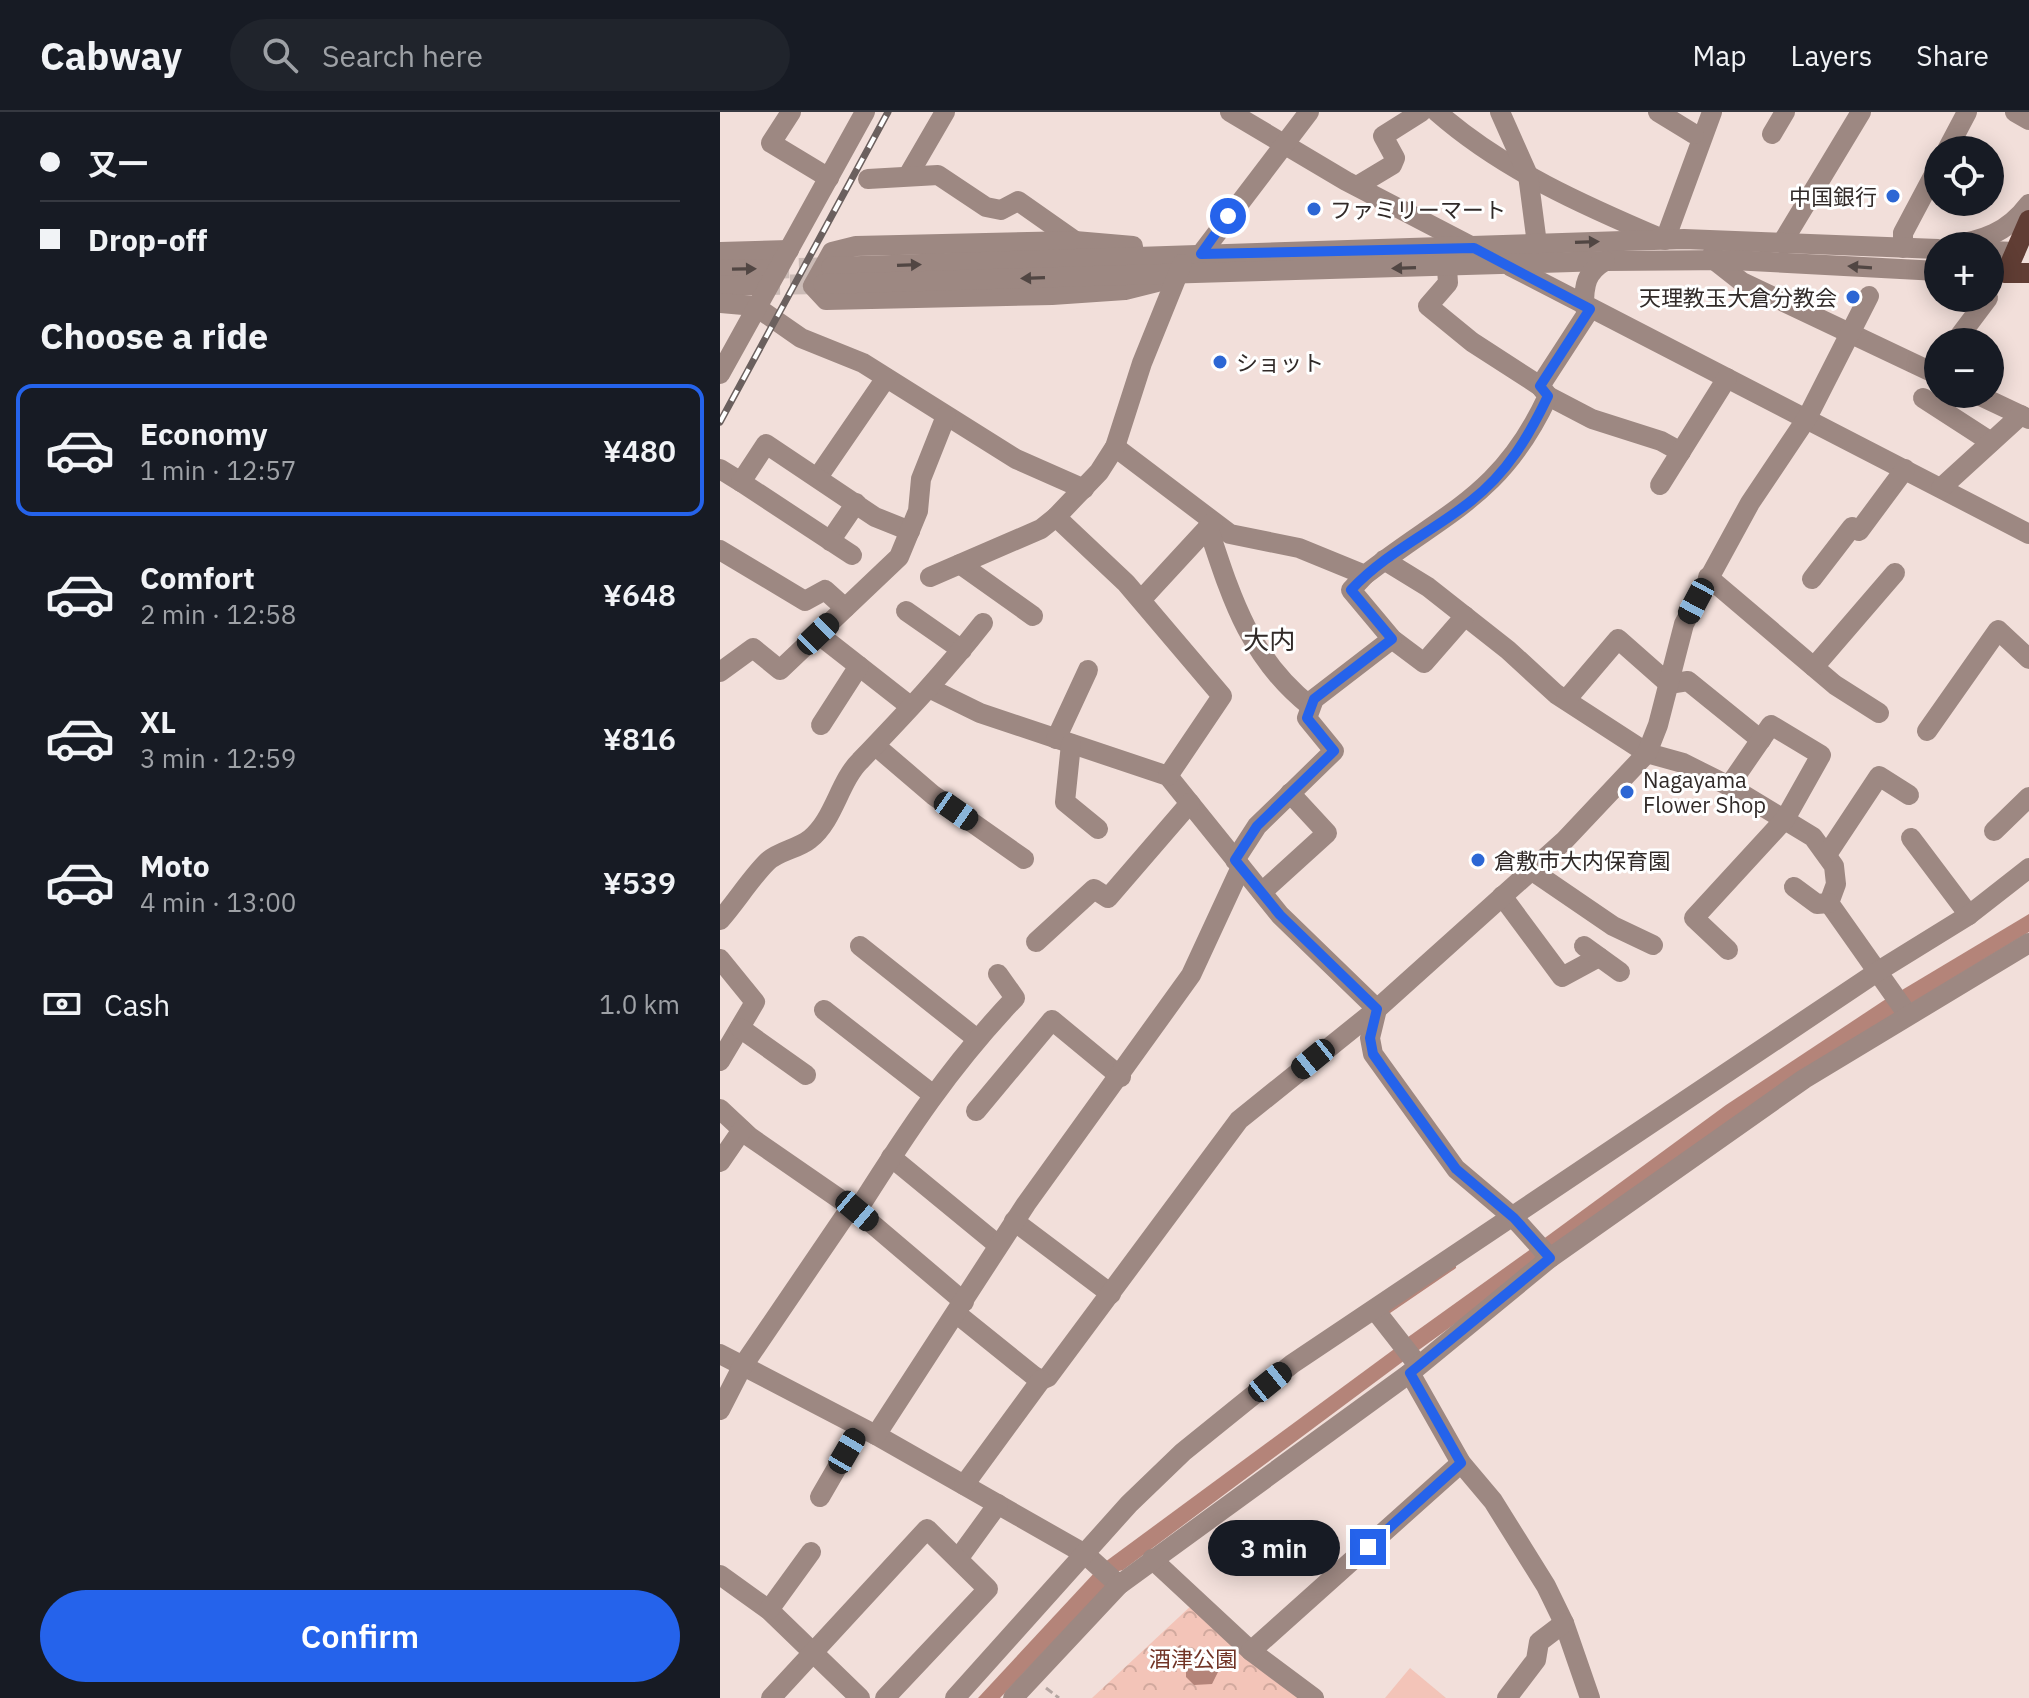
<!DOCTYPE html>
<meta charset="utf-8">
<style>
body{margin:0;font-family:"IBM Plex Sans","Noto Sans JP",sans-serif;background:#20242c;color:#f1f3f6;height:100vh;display:flex;flex-direction:column;font-size:30px;white-space:nowrap}
*{box-sizing:border-box;margin:0}
p{font-size:26px;color:#9ea1a6}
.icon{flex:none;width:44px;height:44px;fill:none;stroke:currentColor;stroke-width:2;stroke-linecap:round;stroke-linejoin:round}
.map{position:relative;flex:1;overflow:hidden}
.side{display:flex;flex-direction:column;background:#171b24;width:720px}
.side>*{flex:none}
.banner{display:grid;align-content:center;height:176px;padding:0 40px;background:#171b24}
.controls{position:absolute;left:1204px;top:24px;display:grid;gap:16px}
.controls a{display:grid;place-items:center;width:80px;height:80px;border-radius:50%;background:#171b24;box-shadow:0 4px 20px #0003;font-size:40px}
.end{position:absolute;width:36px;height:36px;margin:-18px;border:10px solid #2563eb;background:#fff;box-shadow:0 0 0 4px #fff}
.from{border-radius:50%}
.bubble{position:absolute;height:56px;border-radius:28px;background:#171b24;box-shadow:0 4px 20px #0003;font-size:26px;font-weight:600;line-height:56px;text-align:center}
.car{position:absolute;width:24px;height:48px;margin:-24px -12px;border-radius:10px;box-shadow:0 0 6px 2px #0007;background:linear-gradient(#222 24%,#8ab4d8 0 40%,#222 0 76%,#8ab4d8 0 86%,#222 0)}
.banner b{display:flex;align-items:center;gap:28px;height:76px;font-size:30px}
.banner b+b{border-top:2px solid #363941}
.banner i{width:20px;height:20px;background:#f1f3f6}
ul{padding:0;list-style:none}
li{display:flex;align-items:center;gap:24px;height:132px;margin:0 16px 12px;padding:0 24px;border:4px solid transparent;border-radius:16px}
li div{flex:1}
li b{display:block;font-size:30px}
li em{font-style:normal;font-weight:600}
li.selected{border-color:#2563eb}
li>.icon{width:72px;height:72px;stroke-width:1.5}
h2{padding:0 40px;font-size:36px;line-height:96px}
.pay{display:flex;align-items:center;gap:20px;height:88px;padding:0 40px;font-size:30px}
.pay p{margin-inline-start:auto}
.action{display:flex;gap:16px;margin-top:auto;padding:16px 40px}
.action a{flex:1;height:92px;border-radius:48px;background:#2563eb;color:#fff;font-size:32px;font-weight:600;line-height:92px;text-align:center}
header{display:flex;align-items:center;gap:48px;box-sizing:border-box;height:112px;padding:0 40px;background:#171b24;border-bottom:2px solid #363941}
header strong{font-size:38px}
nav{display:flex;gap:44px;margin-inline-start:auto;font-size:28px}
.search{width:560px;height:72px;background:#20242c;display:flex;align-items:center;gap:20px;box-sizing:border-box;padding:0 28px;border-radius:44px;color:#9ea1a6;font-size:30px}
main{display:flex;flex:1;min-height:0}
.map>svg:first-child{display:block}
.park{fill:url(#park-crowns)}
.garden{fill:#f3c4b8}
.water{fill:#b48479}
.lines{fill:none;stroke-linecap:round;stroke-linejoin:round}
.stream{stroke:#b48479;stroke-width:4}
.minor-tunnel{stroke:#cbbbb6;stroke-width:20;stroke-dasharray:20 10;stroke-linecap:butt}
.path{stroke:#b4a5a1;stroke-width:3;stroke-dasharray:8 4;stroke-linecap:butt}
.minor{stroke:#9d8882;stroke-width:20}
.major{stroke:#603d34;stroke-width:20}
.rail-casing{stroke:#6b605e;stroke-width:7}
.rail{stroke:#fff;stroke-width:4;stroke-dasharray:12;stroke-linecap:butt}
.oneway{fill:#514643}
.route{stroke:#2563eb;stroke-width:10}
.poi-dot{fill:#2c66d4;stroke:#fff;stroke-width:3}
.labels{text-anchor:middle;dominant-baseline:central;stroke-width:6;stroke-linejoin:round;paint-order:stroke}
.poi-label{font-size:22px;fill:#312a28;stroke:#fff;text-anchor:start}
.park-label{font-size:22px;fill:#723426;stroke:#fff}
.quarter-label{font-size:26px;fill:#312a28;stroke:#fff}
</style>
<header>
<strong>Cabway</strong>
<div class="search"><svg class="icon" aria-label="search" viewBox="0 0 24 24"><circle cx="10" cy="10" r="6"/><path d="M15 15l6 6"/></svg>Search here</div>
<nav><a>Map</a><a>Layers</a><a>Share</a></nav>
</header>
<main>
<section class="side">
<div class="banner">
<b><i class="from"></i>又一</b>
<b><i></i>Drop-off</b>
</div>
<h2>Choose a ride</h2>
<ul>
<li class="selected"><svg class="icon" aria-label="car" viewBox="0 0 24 24"><path d="M5 17H2v-5l4-1 3-4h7l3 4 3 1v5h-3M9 17h6M6 11h13"/><circle cx="7" cy="17" r="2"/><circle cx="17" cy="17" r="2"/></svg><div><b>Economy</b><p>1 min · 12:57</p></div><em>¥480</em></li>
<li><svg class="icon" aria-label="car" viewBox="0 0 24 24"><path d="M5 17H2v-5l4-1 3-4h7l3 4 3 1v5h-3M9 17h6M6 11h13"/><circle cx="7" cy="17" r="2"/><circle cx="17" cy="17" r="2"/></svg><div><b>Comfort</b><p>2 min · 12:58</p></div><em>¥648</em></li>
<li><svg class="icon" aria-label="car" viewBox="0 0 24 24"><path d="M5 17H2v-5l4-1 3-4h7l3 4 3 1v5h-3M9 17h6M6 11h13"/><circle cx="7" cy="17" r="2"/><circle cx="17" cy="17" r="2"/></svg><div><b>XL</b><p>3 min · 12:59</p></div><em>¥816</em></li>
<li><svg class="icon" aria-label="car" viewBox="0 0 24 24"><path d="M5 17H2v-5l4-1 3-4h7l3 4 3 1v5h-3M9 17h6M6 11h13"/><circle cx="7" cy="17" r="2"/><circle cx="17" cy="17" r="2"/></svg><div><b>Moto</b><p>4 min · 13:00</p></div><em>¥539</em></li>
</ul>
<div class="pay"><svg class="icon" aria-label="cash" viewBox="0 0 24 24"><path d="M3 7h18v10H3z"/><circle cx="12" cy="12" r="2"/></svg>Cash<p>1.0 km</p></div>
<div class="action"><a>Confirm</a></div>
</section>
<div class="map">
<svg width="1309" height="1586" viewBox="0 0 1309 1586">
<defs>
<pattern id="park-crowns" width="20" height="18" patternUnits="userSpaceOnUse" patternTransform="scale(2)"><rect width="20" height="18" fill="#f3c4b8"/><path d="M2 6a3 3 0 1 1 6 0M12 15a3 3 0 1 1 6 0" fill="none" stroke="#d1a99e"/></pattern>
</defs>
<rect width="100%" height="100%" fill="#f2dfda"/>
<!-- park -->
<path class="park" d="M 473,1492 L 587,1586 L 372,1586 Z"/>
<!-- garden -->
<path class="garden" d="M 690,1556 L 726,1586 L 665,1586 Z"/>
<!-- water -->
<g class="water">
<path d="M 1309,802 L 1309,820 L 1192,891 L 1187,890 L 1182,878 Z"/>
<path d="M 1169,885 L 1178,901 L 836,1138 L 822,1128 L 1006,993 Z"/>
<path d="M 815,1134 L 822,1149 L 696,1240 L 684,1228 Z"/>
<path d="M 677,1235 L 685,1248 L 403,1458 L 395,1460 L 385,1450 Z"/>
<path d="M 376,1459 L 388,1472 L 280,1586 L 258,1586 Z"/>
<path d="M 460,1533 L 470,1537 L 474,1543 L 487,1541 L 496,1547 L 499,1558 L 492,1572 L 474,1573 L 466,1565 L 466,1555 L 454,1552 L 451,1541 Z"/>
</g>
<g class="lines">
<!-- stream -->
<path class="stream" d="M 665,1202 L 734,1155"/>
<!-- minor-tunnel -->
<g class="minor-tunnel">
<path d="M 49,157 L 111,155"/>
<path d="M 40,173 L 103,172"/>
</g>
<!-- path -->
<path class="path" d="M 326,1576 L 339,1586"/>
<!-- minor -->
<g class="minor">
<path d="M 71,0 L 51,31 L 109,66"/>
<path d="M 510,0 L 626,69 L 751,134"/>
<path d="M 717,0 C 783,58 865,94 945,128 L 992,0"/>
<path d="M 780,0 L 808,63 L 817,132"/>
<path d="M 938,0 L 974,22"/>
<path d="M 1295,0 L 1309,8"/>
<path d="M 1052,22 L 1065,0"/>
<path d="M 1227,38 L 1247,0"/>
<path d="M 189,62 L 225,0"/>
<path d="M 148,67 L 218,63 L 266,95 L 281,98 L 298,89 L 355,129"/>
<path d="M 637,74 L 672,53 L 675,46 L 663,24 L 701,0"/>
<path d="M 1062,131 L 1141,0"/>
<path d="M 413,134 L 355,129 L 136,134 L 112,140 L 93,174 L 106,188 L 332,183 L 405,178 L 437,170"/>
<path d="M 1229,134 C 1264,128 1287,121 1309,92"/>
<path d="M 1183,136 L 1183,121 L 1218,55"/>
<path d="M 1270,139 L 1295,140"/>
<path d="M 0,140 L 69,138"/>
<path d="M 993,141 L 994,148 L 1022,170 L 1218,263"/>
<path d="M 481,142 L 589,0"/>
<path d="M 790,154 L 1309,422"/>
<path d="M 111,155 L 964,127 L 1218,137"/>
<path d="M 727,156 L 728,171 L 708,194 L 752,230 L 820,274"/>
<path d="M 0,158 L 49,157"/>
<path d="M 103,172 L 885,149 L 1012,148 L 1218,159"/>
<path d="M 0,174 L 40,173"/>
<path d="M 0,191 L 35,194 L 81,226 L 143,251 L 296,347 L 364,377"/>
<path d="M 864,194 C 864,173 866,160 885,149"/>
<path d="M 1235,230 L 1268,186"/>
<path d="M 0,262 L 145,0"/>
<path d="M 1256,282 L 1309,307"/>
<path d="M 828,284 L 872,307 L 941,329 L 961,340"/>
<path d="M 1203,286 L 1271,330"/>
<path d="M 395,335 L 510,422 L 579,436 L 645,463 C 726,399 781,385 828,284 L 820,274 L 870,197"/>
<path d="M 0,357 L 21,370"/>
<path d="M 98,365 L 166,266"/>
<path d="M 940,373 L 1007,266"/>
<path d="M 1221,376 L 1301,303"/>
<path d="M 489,418 C 512,488 530,546 590,594"/>
<path d="M 110,429 L 136,391"/>
<path d="M 0,438 L 85,489 L 105,478 L 125,496"/>
<path d="M 132,443 L 21,370 L 46,332 L 155,405 L 190,419"/>
<path d="M 664,448 L 708,475 L 788,538 L 836,582 L 927,641 L 963,651 L 1009,674 L 1093,725 L 1114,754 L 1116,772 L 1109,791 L 1188,903"/>
<path d="M 240,452 L 313,504"/>
<path d="M 645,463 L 631,478 L 672,527 L 704,551 L 745,504"/>
<path d="M 210,465 L 321,417 L 336,405"/>
<path d="M 988,465 L 1115,573 L 1159,601"/>
<path d="M 1092,467 L 1132,415 L 1139,419 L 1185,357"/>
<path d="M 421,488 L 493,410"/>
<path d="M 186,499 L 242,538"/>
<path d="M 98,522 L 190,594"/>
<path d="M 1094,555 L 1175,461"/>
<path d="M 0,560 L 33,536 L 60,558 L 179,445 L 198,399 L 201,367 L 226,304"/>
<path d="M 211,577 L 260,601 L 448,664 L 560,803 L 657,897"/>
<path d="M 846,588 L 898,527 L 949,572 L 968,569 L 1041,628"/>
<path d="M 101,613 L 139,554"/>
<path d="M 1207,619 L 1278,518 L 1309,547"/>
<path d="M 336,627 L 368,558"/>
<path d="M 351,632 L 345,690 L 378,717"/>
<path d="M 157,635 L 213,683 L 304,747"/>
<path d="M 448,664 L 502,584 L 406,471 L 336,405 L 379,360 L 395,335 L 422,251 L 462,152"/>
<path d="M 1274,719 L 1309,685"/>
<path d="M 1191,726 L 1249,803"/>
<path d="M 1108,741 L 1159,664 L 1189,683"/>
<path d="M 515,748 L 537,714 L 614,639 L 587,606 L 594,587 L 672,527"/>
<path d="M 811,758 L 893,814 L 933,833"/>
<path d="M 1074,775 L 1097,792 L 1109,791"/>
<path d="M 542,780 L 607,721 L 570,681"/>
<path d="M 782,784 L 842,865 L 879,845"/>
<path d="M 0,808 C 16,790 30,767 47,750 C 58,739 78,737 90,727 C 114,708 119,670 140,649 C 183,604 224,561 263,511"/>
<path d="M 316,830 L 374,777 L 388,786 L 470,691"/>
<path d="M 140,834 L 257,927"/>
<path d="M 864,834 L 900,860"/>
<path d="M 1008,838 L 974,806 L 1065,707 L 1101,643 L 1051,613 L 1009,674"/>
<path d="M 0,847 L 35,890 L 0,949"/>
<path d="M 657,897 L 650,926 L 653,942 L 736,1057 L 794,1106 L 830,1146"/>
<path d="M 104,898 L 212,982"/>
<path d="M 20,916 L 86,963"/>
<path d="M 0,997 L 30,1025 L 137,1099 L 244,1190"/>
<path d="M 256,999 L 332,908 L 401,965"/>
<path d="M 171,1045 L 278,1133"/>
<path d="M 0,1050 L 22,1018"/>
<path d="M 137,1099 C 187,1020 230,954 295,886 L 278,862"/>
<path d="M 294,1109 L 391,1182"/>
<path d="M 655,1198 L 698,1253"/>
<path d="M 237,1202 L 314,1264 L 321,1268 L 328,1265 L 519,1008 L 657,897 L 844,729 L 927,641 L 938,613 L 964,512 L 1030,391 L 1087,306 L 1149,184"/>
<path d="M 0,1242 L 156,1323 L 365,1442 L 399,1473"/>
<path d="M 690,1261 L 741,1351 L 773,1389 L 826,1474 L 844,1511 L 870,1586"/>
<path d="M 0,1298 L 22,1255 L 131,1095"/>
<path d="M 156,1323 L 306,1092 L 471,863 L 521,755"/>
<path d="M 244,1373 L 321,1268"/>
<path d="M 100,1385 L 140,1316"/>
<path d="M 238,1447 L 278,1392"/>
<path d="M 432,1447 L 531,1539 L 594,1586"/>
<path d="M 0,1463 L 49,1498 L 140,1586"/>
<path d="M 49,1498 L 91,1440"/>
<path d="M 531,1539 L 741,1351"/>
<path d="M 51,1586 L 207,1417 L 268,1477 L 165,1586"/>
<path d="M 235,1586 L 409,1392 L 463,1340 L 572,1252 L 1160,858 L 1249,803 L 1309,756"/>
<path d="M 293,1586 L 399,1473 L 690,1261 L 830,1146 L 1084,967 L 1309,831"/>
<path d="M 787,1586 L 816,1548 L 819,1530 L 844,1511"/>
</g>
<!-- major -->
<g class="major">
<path d="M 1286,161 L 1309,108"/>
<path d="M 1286,161 L 1309,161"/>
</g>
<defs>
<path id="rail" d="M 0,310 L 168,0"/>
</defs>
<!-- rail casing -->
<use href="#rail" class="rail-casing"/>
<!-- rail -->
<use href="#rail" class="rail"/>
</g>
<!-- one-way arrows -->
<defs><path id="oneway-solid" d="M-6-.8H1V-3.2L6.5 0L1 3.2V.8H-6Z" transform="scale(2)"/></defs>
<g class="oneway">
<use href="#oneway-solid" transform="translate(867 130) rotate(-2)"/>
<use href="#oneway-solid" transform="translate(189 153) rotate(-2)"/>
<use href="#oneway-solid" transform="translate(1140 155) rotate(-176)"/>
<use href="#oneway-solid" transform="translate(684 156) rotate(178)"/>
<use href="#oneway-solid" transform="translate(24 157) rotate(-1)"/>
<use href="#oneway-solid" transform="translate(313 166) rotate(178)"/>
</g>
<g class="lines">
<!-- route -->
<path class="route" d="M 508,104 L 481,142 L 754,136 L 870,197 L 820,274 L 828,284 C 809,324 787,361 751,389 C 712,420 665,441 631,478 L 672,527 L 594,587 L 587,606 L 614,639 L 537,714 L 515,748 L 560,803 L 657,897 L 650,926 L 653,942 L 670,966 L 736,1057 L 794,1106 L 830,1146 L 690,1261 L 741,1351 L 648,1435"/>
</g>
<!-- markers -->
<g class="poi-dot">
<circle cx="1173" cy="84" r="8"/>
<circle cx="594" cy="97" r="8"/>
<circle cx="1133" cy="185" r="8"/>
<circle cx="500" cy="250" r="8"/>
<circle cx="907" cy="680" r="8"/>
<circle cx="758" cy="748" r="8"/>
</g>
<g class="labels">
<!-- poi labels -->
<g class="poi-label">
<text x="1157" y="84" text-anchor="end">中国銀行</text>
<text x="610" y="97">ファミリーマート</text>
<text x="1117" y="185" text-anchor="end">天理教玉大倉分教会</text>
<text x="516" y="250">ショット</text>
<text x="923" y="667">Nagayama<tspan x="923" dy="25">Flower Shop</tspan></text>
<text x="774" y="748">倉敷市大内保育園</text>
</g>
<!-- park labels -->
<g class="park-label">
<text x="473" y="1546">酒津公園</text>
</g>
<!-- quarter labels -->
<g class="quarter-label">
<text x="549" y="527">大内</text>
</g>
</g>
</svg>
<div class="controls">
<a><svg class="icon" aria-label="locate" viewBox="0 0 24 24"><circle cx="12" cy="12" r="6"/><path d="M12 2v4M12 18v4M2 12h4M18 12h4"/></svg></a>
<a>+</a>
<a>−</a>
</div>
<i class="end from" style="left:508px;top:104px"></i>
<i class="end" style="left:648px;top:1435px"></i>
<div class="bubble" style="left:488px;top:1408px;width:132px">3 min</div>
<i class="car" style="left:976px;top:489px;rotate:208deg"></i>
<i class="car" style="left:98px;top:522px;rotate:46deg"></i>
<i class="car" style="left:236px;top:699px;rotate:125deg"></i>
<i class="car" style="left:593px;top:947px;rotate:231deg"></i>
<i class="car" style="left:137px;top:1099px;rotate:130deg"></i>
<i class="car" style="left:550px;top:1270px;rotate:51deg"></i>
<i class="car" style="left:127px;top:1339px;rotate:30deg"></i>
</div>
</main>
